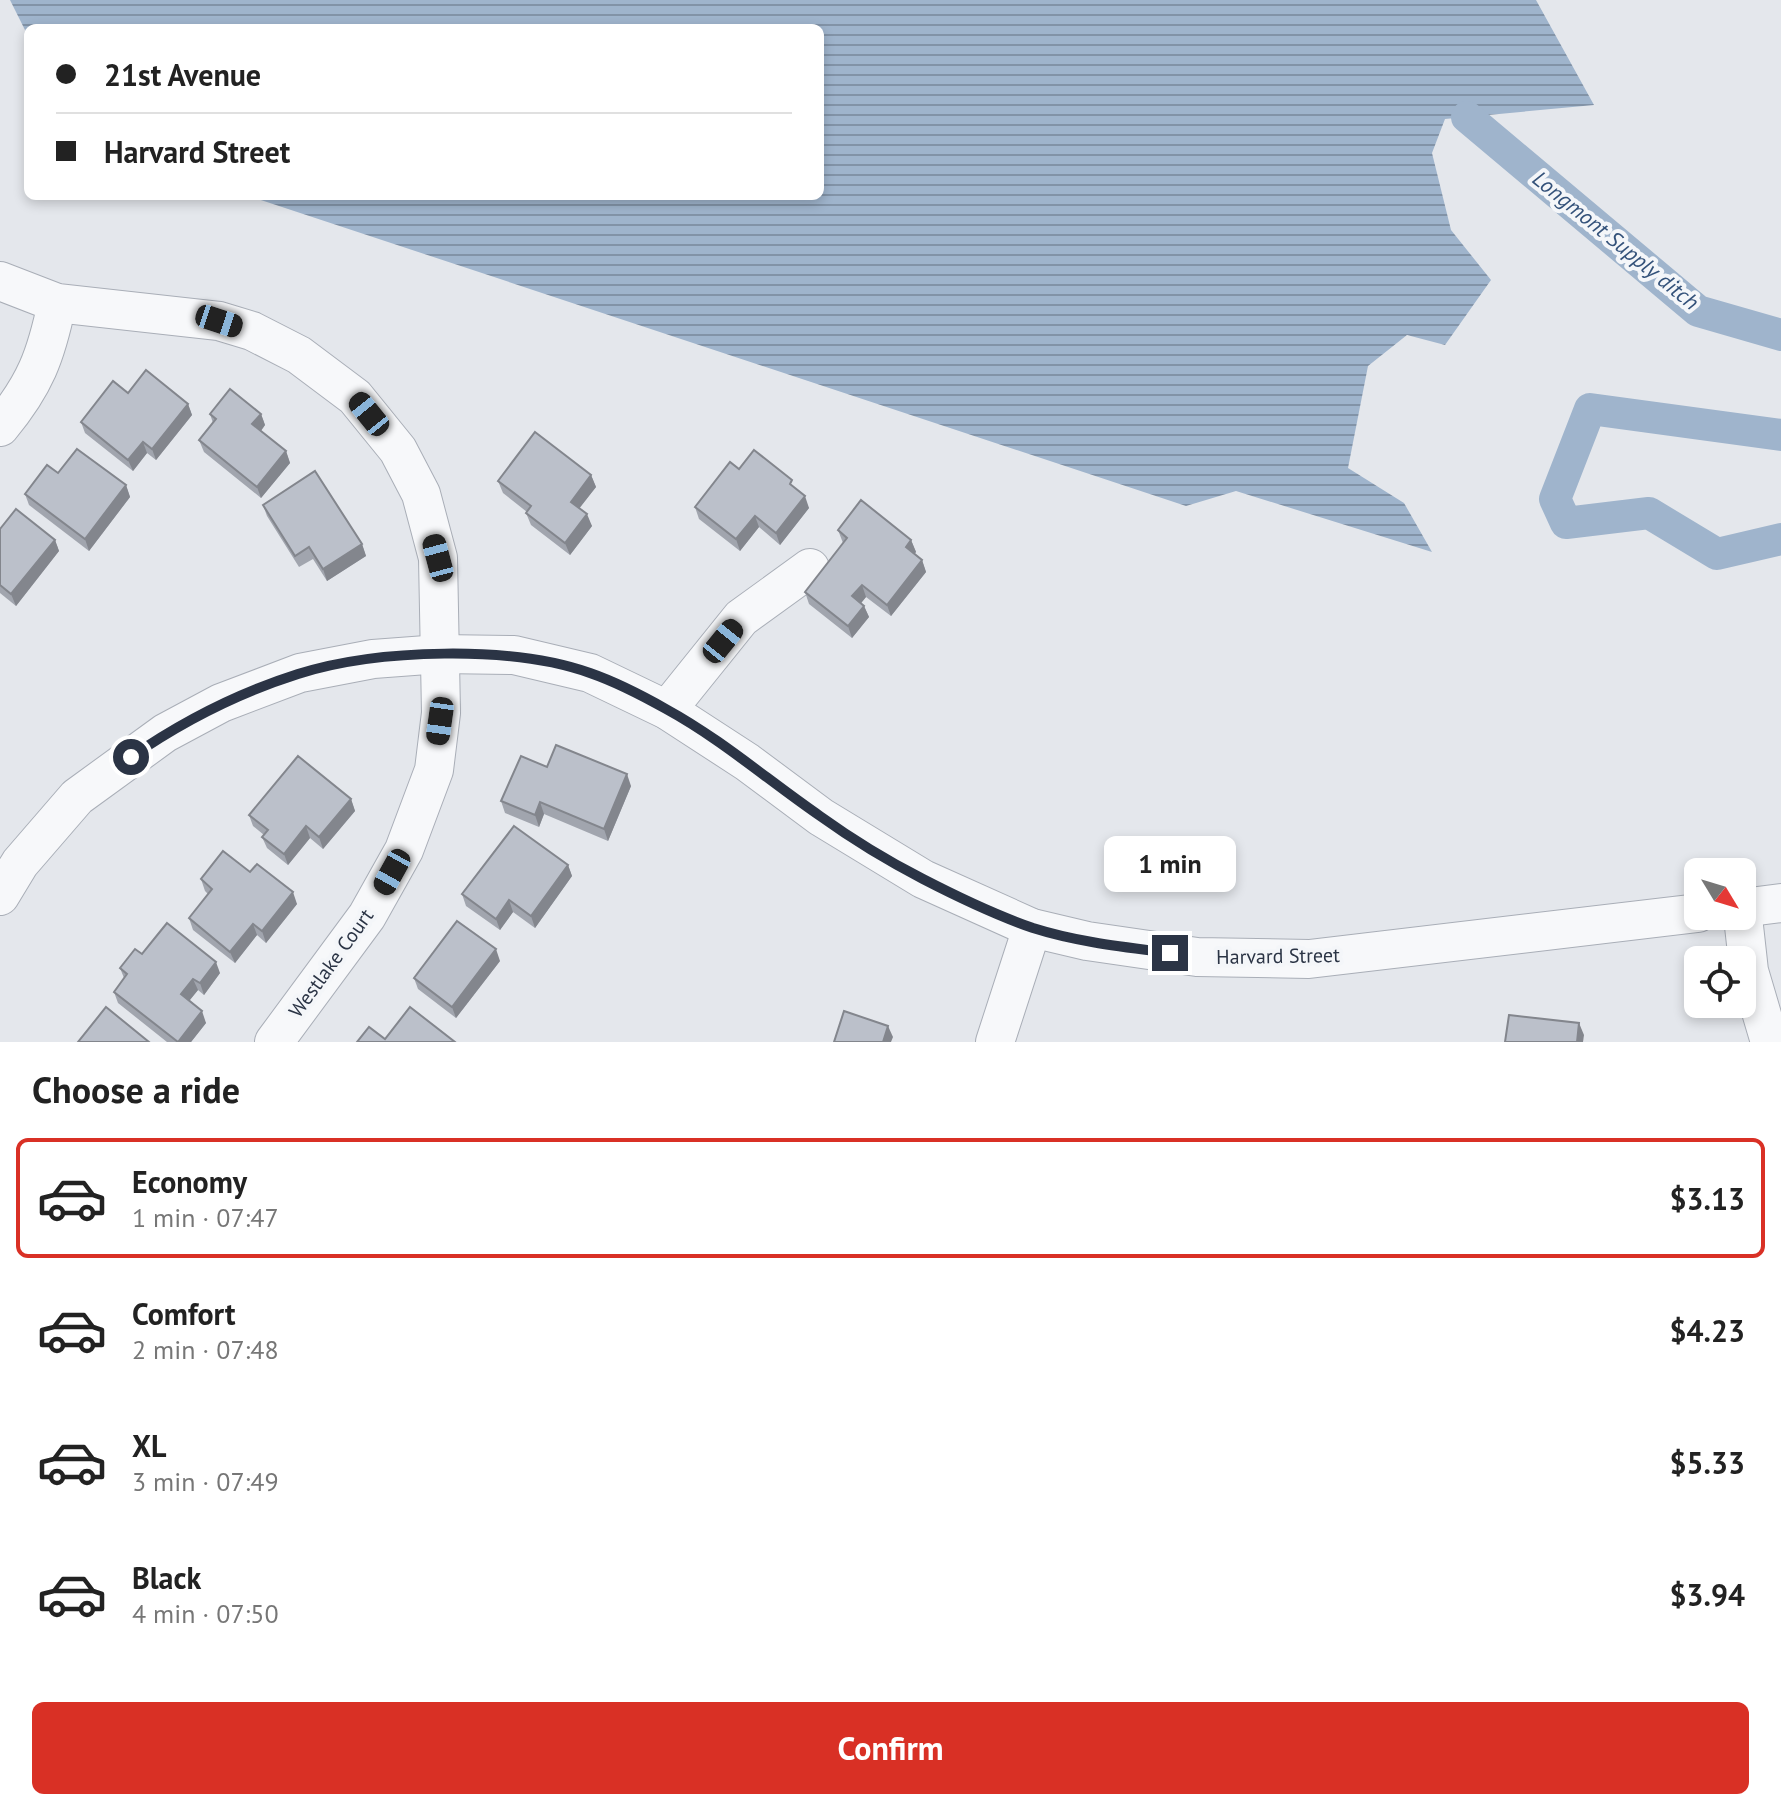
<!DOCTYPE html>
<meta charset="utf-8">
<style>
body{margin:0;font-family:"PT Sans",sans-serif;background:#f6f6f6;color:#222;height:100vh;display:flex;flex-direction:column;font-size:30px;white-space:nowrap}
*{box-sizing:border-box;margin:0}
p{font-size:26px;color:#767676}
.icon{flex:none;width:44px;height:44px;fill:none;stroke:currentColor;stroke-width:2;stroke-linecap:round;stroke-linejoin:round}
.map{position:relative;height:1042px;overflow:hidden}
.panel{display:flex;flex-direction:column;background:#fff;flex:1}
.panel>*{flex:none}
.guide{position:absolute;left:24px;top:24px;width:800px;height:176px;border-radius:12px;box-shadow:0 4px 12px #0003;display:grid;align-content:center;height:176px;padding:0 32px;background:#fff}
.needle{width:52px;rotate:128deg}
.buttons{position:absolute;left:1684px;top:858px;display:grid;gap:16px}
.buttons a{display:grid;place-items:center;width:72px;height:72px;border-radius:12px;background:#fff;box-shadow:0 4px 12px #0003;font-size:40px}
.end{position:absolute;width:36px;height:36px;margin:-18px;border:10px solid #2b3445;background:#fff;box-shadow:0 0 0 4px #fff}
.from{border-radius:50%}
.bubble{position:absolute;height:56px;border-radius:12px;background:#fff;box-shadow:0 4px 12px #0003;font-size:26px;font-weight:600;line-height:56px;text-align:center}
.car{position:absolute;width:24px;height:48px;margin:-24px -12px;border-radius:10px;box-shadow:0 0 6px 2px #0007;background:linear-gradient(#222 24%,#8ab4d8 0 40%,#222 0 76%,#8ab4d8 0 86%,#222 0)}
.guide b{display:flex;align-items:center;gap:28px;height:76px;font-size:30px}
.guide b+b{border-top:2px solid #e0e0e0}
.guide i{width:20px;height:20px;background:#222}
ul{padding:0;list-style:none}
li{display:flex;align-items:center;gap:24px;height:120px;margin:0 16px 12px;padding:0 16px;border:4px solid transparent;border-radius:12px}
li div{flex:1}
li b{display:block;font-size:30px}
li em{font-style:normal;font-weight:600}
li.selected{border-color:#d93025}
li>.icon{width:72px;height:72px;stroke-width:1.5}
h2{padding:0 32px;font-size:36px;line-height:96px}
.primary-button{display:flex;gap:16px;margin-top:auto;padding:16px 32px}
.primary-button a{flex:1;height:92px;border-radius:12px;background:#d93025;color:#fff;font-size:32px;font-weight:600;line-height:92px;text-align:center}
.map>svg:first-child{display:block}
.water{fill:url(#water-rules)}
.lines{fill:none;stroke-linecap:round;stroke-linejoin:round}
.canal{stroke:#9fb4cc;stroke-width:32}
.minor-casing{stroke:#a9aeb7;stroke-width:40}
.minor{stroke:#f7f8fa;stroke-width:38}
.wall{fill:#a1a5ae}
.shaded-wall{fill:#83868d}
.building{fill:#bbc0ca;stroke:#83868d;stroke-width:2}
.route{stroke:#2b3445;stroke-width:10}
.labels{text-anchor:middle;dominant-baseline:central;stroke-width:8;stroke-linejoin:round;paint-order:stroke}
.street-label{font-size:20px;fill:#2b3445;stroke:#f4f6f9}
.water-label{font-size:22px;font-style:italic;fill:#34527a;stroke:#f4f6f9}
</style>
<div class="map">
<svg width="1781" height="1042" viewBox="0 0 1781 1042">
<defs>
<pattern id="water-rules" width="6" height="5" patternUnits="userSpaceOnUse" patternTransform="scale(2)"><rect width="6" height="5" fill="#9fb4cc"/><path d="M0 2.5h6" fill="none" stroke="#8293a7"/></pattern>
</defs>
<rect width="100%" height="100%" fill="#e4e7ec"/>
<!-- water -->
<path class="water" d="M 10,0 L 1536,0 L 1594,105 L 1445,119 L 1432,153 L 1451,230 L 1491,280 L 1445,345 L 1407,335 L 1368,366 L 1348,468 L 1404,503 L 1432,552 L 1236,491 L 1186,506 L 249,196 L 820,196 L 820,28 L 28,28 L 28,36 Z"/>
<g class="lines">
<!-- canal -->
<g class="canal">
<path d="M 1467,117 L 1698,311 L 1781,335"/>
<path d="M 1781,435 L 1590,409 L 1555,499 L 1566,523 L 1649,513 L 1717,554 L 1781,539"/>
</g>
<defs>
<g id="minor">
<path d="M 0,281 L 57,303 L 219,321 L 252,331 L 299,355 L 355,397 L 398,450 L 421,494 L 438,558 L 441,713 L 434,770 L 404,850 L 367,916 L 274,1042"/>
<path d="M 0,427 C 35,385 46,356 57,303"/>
<path d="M 667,710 L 741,618 L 810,568"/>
<path d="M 0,896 L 20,863 L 77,797 L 165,733 L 221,703 L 300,673 L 373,659 L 440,654 L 514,655 L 590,673 L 667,710 L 747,762 L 821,817 L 923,879 L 1032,928 L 1087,941 L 1197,957 L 1309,959 L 1698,913"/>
<path d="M 1742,908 L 1749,971 L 1770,1042"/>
<path d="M 1742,908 L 1781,903"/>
<path d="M 995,1042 L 1032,928"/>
</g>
</defs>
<!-- minor casing -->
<use href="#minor" class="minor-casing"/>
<!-- minor -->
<use href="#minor" class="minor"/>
</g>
<!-- wall -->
<g class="wall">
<path d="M 128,393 L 188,404 L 192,415 L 156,460 L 147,453 L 133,471 L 85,433 L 81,422 Z"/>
<path d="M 210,414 L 261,414 L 265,425 L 261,431 L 286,451 L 290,463 L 261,498 L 204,452 L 199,440 L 213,423 Z"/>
<path d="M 739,469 L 795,488 L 809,508 L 780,545 L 759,527 L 740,551 L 699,519 L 695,507 Z"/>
<path d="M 58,473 L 126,485 L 130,497 L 89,551 L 29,505 L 25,494 Z"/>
<path d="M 591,475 L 596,487 L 579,508 L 592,526 L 570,555 L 531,525 L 526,513 L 527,512 L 503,493 L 498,481 Z"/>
<path d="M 263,505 L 362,544 L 366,556 L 327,581 L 313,559 L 299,567 L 267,516 Z"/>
<path d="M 0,529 L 55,540 L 59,551 L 16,606 L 0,593 Z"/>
<path d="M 838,530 L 911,540 L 916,552 L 914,554 L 922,560 L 926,572 L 891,616 L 866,597 L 861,603 L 864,606 L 869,617 L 852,638 L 809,604 L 805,592 L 843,543 Z"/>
<path d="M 547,767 L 631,786 L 608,841 L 544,814 L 539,827 L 505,813 L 501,801 Z"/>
<path d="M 351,799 L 355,811 L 323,849 L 310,838 L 288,865 L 267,848 L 262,837 L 264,835 L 253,826 L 249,815 Z"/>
<path d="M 568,865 L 572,876 L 535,928 L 513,912 L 500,930 L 466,906 L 462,894 Z"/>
<path d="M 250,872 L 297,904 L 266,943 L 257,935 L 235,963 L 193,930 L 189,918 L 208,894 L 205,891 L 201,879 Z"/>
<path d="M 142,954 L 220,973 L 204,995 L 198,990 L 189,1001 L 206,1023 L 191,1042 L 167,1042 L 118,1003 L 114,992 L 124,978 L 120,968 Z"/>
<path d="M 500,961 L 456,1018 L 418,989 L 414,978 Z"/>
</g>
<!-- shaded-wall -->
<g class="shaded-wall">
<path d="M 188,404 L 192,415 L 156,460 L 152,449 Z"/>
<path d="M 261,414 L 265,425 L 257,436 L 252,424 Z"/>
<path d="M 143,442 L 147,453 L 133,471 L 128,460 Z"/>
<path d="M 286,451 L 290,463 L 261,498 L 257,487 Z"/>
<path d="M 591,475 L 596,487 L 575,514 L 571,502 Z"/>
<path d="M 126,485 L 130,497 L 89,551 L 85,539 Z"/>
<path d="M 805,496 L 809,508 L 780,545 L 776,533 Z"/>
<path d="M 587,514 L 592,526 L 570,555 L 565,543 Z"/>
<path d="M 755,516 L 759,527 L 740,551 L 736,539 Z"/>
<path d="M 55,540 L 59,551 L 16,606 L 11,594 Z"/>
<path d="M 911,540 L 916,552 L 910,559 L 906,547 Z"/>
<path d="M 362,544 L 366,556 L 327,581 L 323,569 Z"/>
<path d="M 922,560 L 926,572 L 891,616 L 887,605 Z"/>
<path d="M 862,585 L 866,597 L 857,608 L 852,596 Z"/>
<path d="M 864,606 L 869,617 L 852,638 L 848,626 Z"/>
<path d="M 627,774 L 631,786 L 608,841 L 604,829 Z"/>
<path d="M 351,799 L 355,811 L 323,849 L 319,837 Z"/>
<path d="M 540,802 L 544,814 L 539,827 L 535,815 Z"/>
<path d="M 306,826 L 310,838 L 288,865 L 284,854 Z"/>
<path d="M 568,865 L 572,876 L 535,928 L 531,916 Z"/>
<path d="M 293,892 L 297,904 L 266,943 L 262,931 Z"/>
<path d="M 509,900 L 513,912 L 500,930 L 496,919 Z"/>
<path d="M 253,924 L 257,935 L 235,963 L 230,952 Z"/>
<path d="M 496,949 L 500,961 L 456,1018 L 452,1007 Z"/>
<path d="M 216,962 L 220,973 L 204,995 L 200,983 Z"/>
<path d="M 193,979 L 198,990 L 185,1006 L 181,994 Z"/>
<path d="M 202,1011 L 206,1023 L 191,1042 L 178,1042 Z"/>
<path d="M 1579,1023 L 1584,1035 L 1583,1042 L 1577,1042 Z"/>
<path d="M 888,1026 L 893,1037 L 891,1042 L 883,1042 Z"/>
</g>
<!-- building -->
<g class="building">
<path d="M 146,370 L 188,404 L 152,449 L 143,442 L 128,460 L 81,422 L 113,381 L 128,393 Z"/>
<path d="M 230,389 L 261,414 L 252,424 L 286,451 L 257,487 L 199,440 L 216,419 L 210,414 Z"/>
<path d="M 535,432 L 591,475 L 571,502 L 587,514 L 565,543 L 526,513 L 531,506 L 498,481 Z"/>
<path d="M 77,449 L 126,485 L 85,539 L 25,494 L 47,465 L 58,473 Z"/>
<path d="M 754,450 L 792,480 L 790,484 L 805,496 L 776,533 L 755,516 L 736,539 L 695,507 L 730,462 L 739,469 Z"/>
<path d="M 315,471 L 362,544 L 323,569 L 309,547 L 295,556 L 263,505 Z"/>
<path d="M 861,500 L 911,540 L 906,547 L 922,560 L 887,605 L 862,585 L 852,596 L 864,606 L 848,626 L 805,592 L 847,538 L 838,530 Z"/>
<path d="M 16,509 L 55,540 L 11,594 L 0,585 L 0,529 Z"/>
<path d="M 556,745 L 627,774 L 604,829 L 540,802 L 535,815 L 501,801 L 521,756 L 547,767 Z"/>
<path d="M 298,756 L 351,799 L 319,837 L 306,826 L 284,854 L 262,837 L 268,830 L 249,815 Z"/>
<path d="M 514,826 L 568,865 L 531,916 L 509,900 L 496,919 L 462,894 Z"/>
<path d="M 223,851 L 250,872 L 257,864 L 293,892 L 262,931 L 253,924 L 230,952 L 189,918 L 212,889 L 201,879 Z"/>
<path d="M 457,921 L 496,949 L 452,1007 L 414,978 Z"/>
<path d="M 167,923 L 216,962 L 200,983 L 193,979 L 181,994 L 202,1011 L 178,1042 L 114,992 L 127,974 L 120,968 L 135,949 L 142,954 Z"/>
<path d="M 106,1007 L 149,1042 L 78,1042 Z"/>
<path d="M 410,1007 L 455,1042 L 357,1042 L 369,1027 L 385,1039 Z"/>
<path d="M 844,1011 L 888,1026 L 883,1042 L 834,1042 Z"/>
<path d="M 1509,1015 L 1579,1023 L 1577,1042 L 1505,1042 Z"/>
</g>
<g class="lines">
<!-- route -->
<path class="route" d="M 131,757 C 183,721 238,693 298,674 C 377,649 512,645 590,673 C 616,682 643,696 666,709 C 721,739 769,781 820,816 C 852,839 888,861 923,879 C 954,895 1001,917 1033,928 C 1077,942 1124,947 1170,953"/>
</g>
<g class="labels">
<!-- street labels -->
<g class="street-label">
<text transform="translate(1278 956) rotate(-1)">Harvard Street</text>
<text transform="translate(331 963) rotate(-54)">Westlake Court</text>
</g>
<!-- water labels -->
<g class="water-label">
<text transform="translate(1616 240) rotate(39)">Longmont Supply ditch</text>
</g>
</g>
</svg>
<div class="buttons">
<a><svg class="needle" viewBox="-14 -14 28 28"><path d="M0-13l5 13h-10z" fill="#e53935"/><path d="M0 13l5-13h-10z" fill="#767676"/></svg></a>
<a><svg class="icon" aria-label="locate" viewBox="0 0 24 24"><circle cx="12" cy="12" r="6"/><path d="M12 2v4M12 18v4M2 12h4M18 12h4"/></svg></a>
</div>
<i class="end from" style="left:131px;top:757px"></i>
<i class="end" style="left:1170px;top:953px"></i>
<div class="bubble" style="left:1104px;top:836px;width:132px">1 min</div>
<i class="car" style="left:219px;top:321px;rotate:108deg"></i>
<i class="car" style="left:369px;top:414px;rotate:321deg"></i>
<i class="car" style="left:438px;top:558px;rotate:345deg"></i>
<i class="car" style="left:723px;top:641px;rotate:39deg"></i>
<i class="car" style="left:440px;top:721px;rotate:188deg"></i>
<i class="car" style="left:392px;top:872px;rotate:209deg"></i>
<div class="guide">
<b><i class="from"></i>21st Avenue</b>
<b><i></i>Harvard Street</b>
</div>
</div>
<section class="panel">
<h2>Choose a ride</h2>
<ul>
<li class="selected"><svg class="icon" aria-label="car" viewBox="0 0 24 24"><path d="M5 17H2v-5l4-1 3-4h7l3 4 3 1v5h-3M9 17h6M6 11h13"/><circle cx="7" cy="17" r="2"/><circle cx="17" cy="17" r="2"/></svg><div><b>Economy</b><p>1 min · 07:47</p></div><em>$3.13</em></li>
<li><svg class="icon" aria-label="car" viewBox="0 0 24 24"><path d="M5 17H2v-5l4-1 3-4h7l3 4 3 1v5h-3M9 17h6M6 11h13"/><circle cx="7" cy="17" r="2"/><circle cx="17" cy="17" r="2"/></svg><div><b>Comfort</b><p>2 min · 07:48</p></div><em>$4.23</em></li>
<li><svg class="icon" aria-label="car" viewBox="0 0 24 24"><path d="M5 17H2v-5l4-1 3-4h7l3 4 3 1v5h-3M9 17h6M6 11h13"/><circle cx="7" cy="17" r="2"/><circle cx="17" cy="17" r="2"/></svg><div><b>XL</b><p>3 min · 07:49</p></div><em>$5.33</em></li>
<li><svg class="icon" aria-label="car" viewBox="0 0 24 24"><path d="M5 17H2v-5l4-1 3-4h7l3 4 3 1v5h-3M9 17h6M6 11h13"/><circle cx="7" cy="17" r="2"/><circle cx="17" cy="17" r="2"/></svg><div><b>Black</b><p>4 min · 07:50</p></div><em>$3.94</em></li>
</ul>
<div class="primary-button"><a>Confirm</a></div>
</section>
